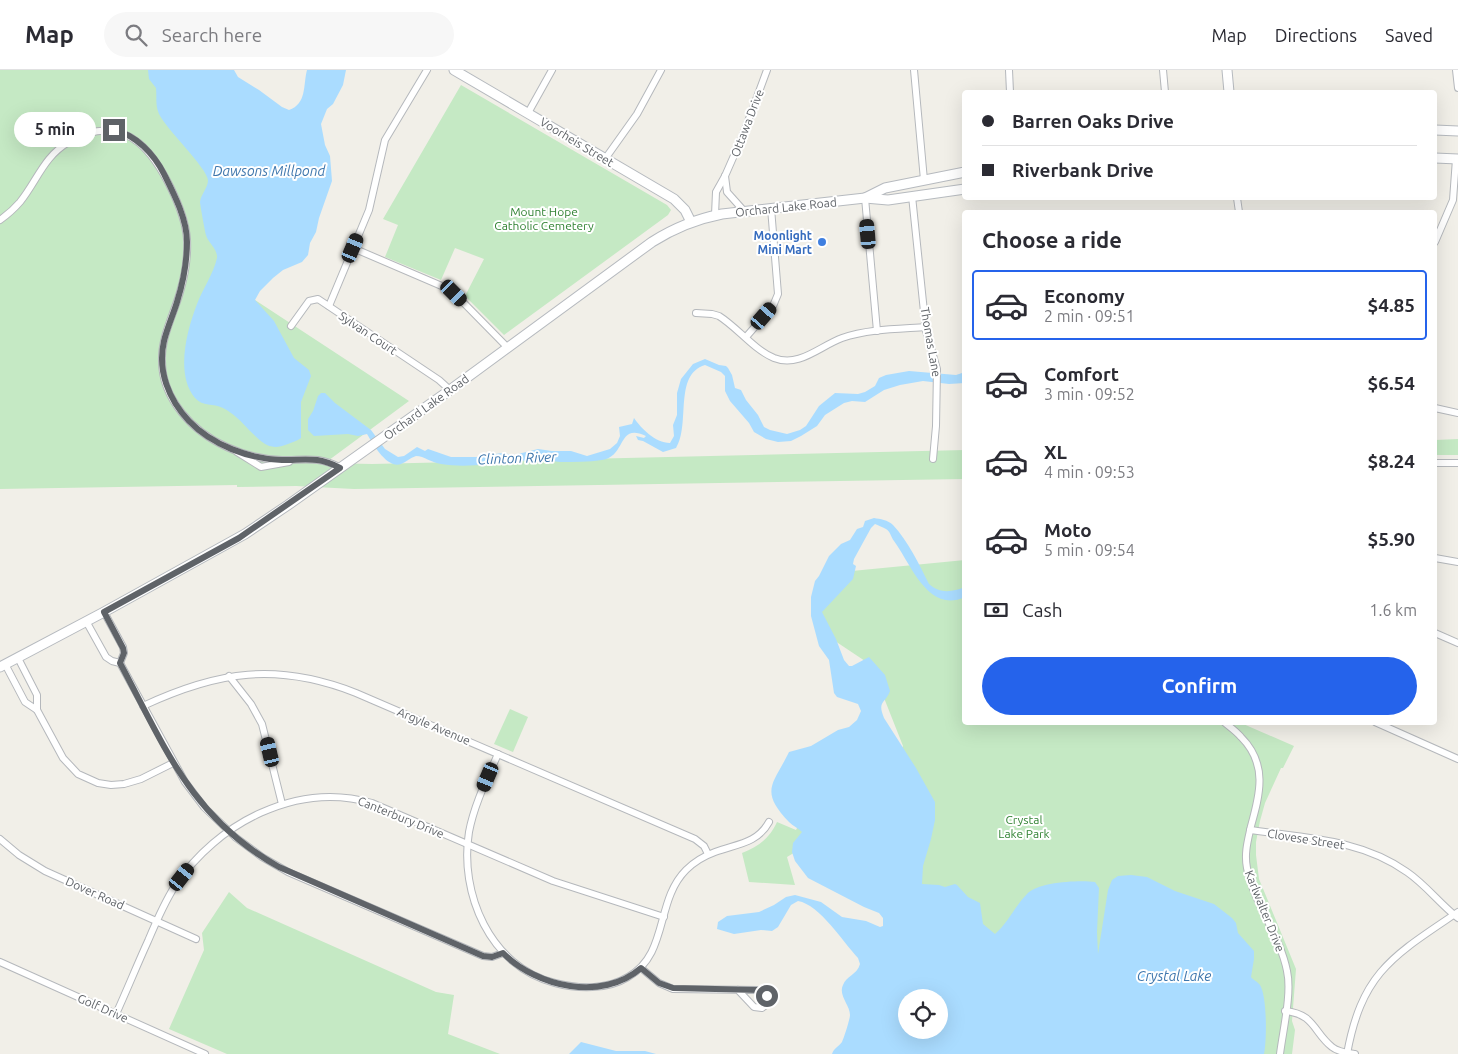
<!DOCTYPE html>
<meta charset="utf-8">
<style>
body{margin:0;font-family:Ubuntu,sans-serif;background:#f7f7f7;color:#2b2b33;height:100vh;display:flex;flex-direction:column;font-size:19px;white-space:nowrap}
*{box-sizing:border-box;margin:0}
p{font-size:16px;color:#7c7c81}
.icon{flex:none;width:28px;height:28px;fill:none;stroke:currentColor;stroke-width:2;stroke-linecap:round;stroke-linejoin:round}
.map{position:relative;flex:1;overflow:hidden}
.drawer{position:absolute;left:962px;top:140px;width:475px;height:515px;display:flex;flex-direction:column;background:#fff;border-radius:5px;box-shadow:0 5px 20px #0002}
.drawer>*{flex:none}
.guide{position:absolute;left:962px;top:20px;width:475px;height:110px;border-radius:5px;box-shadow:0 5px 20px #0002;display:grid;align-content:center;height:110px;padding:0 20px;background:#fff}
.tools{position:absolute;left:898px;top:919px;display:grid;gap:10px}
.tools a{display:grid;place-items:center;width:50px;height:50px;border-radius:50%;background:#fff;box-shadow:0 5px 20px #0002;font-size:25px}
.end{position:absolute;width:22px;height:22px;margin:-11px;border:6px solid #5f6368;background:#fff;box-shadow:0 0 0 2px #fff}
.from{border-radius:50%}
.bubble{position:absolute;height:35px;border-radius:18px;background:#fff;box-shadow:0 5px 20px #0002;font-size:16px;font-weight:700;line-height:35px;text-align:center}
.car{position:absolute;width:15px;height:30px;margin:-15px -8px;border-radius:6px;box-shadow:0 0 4px 1px #0007;background:linear-gradient(#222 24%,#8ab4d8 0 40%,#222 0 76%,#8ab4d8 0 86%,#222 0)}
.guide b{display:flex;align-items:center;gap:18px;height:48px;font-size:19px}
.guide b+b{border-top:1px solid #e1e1e2}
.guide i{width:12px;height:12px;background:#2b2b33}
ul{padding:0;list-style:none}
li{display:flex;align-items:center;gap:15px;height:70px;margin:0 10px 8px;padding:0 10px;border:2px solid transparent;border-radius:5px}
li div{flex:1}
li b{display:block;font-size:19px}
li em{font-style:normal;font-weight:700}
li.active{border-color:#2563eb}
li>.icon{width:45px;height:45px;stroke-width:1.5}
h2{padding:0 20px;font-size:22px;line-height:60px}
.pay{display:flex;align-items:center;gap:12px;height:55px;padding:0 20px;font-size:19px}
.pay p{margin-inline-start:auto}
.cta{display:flex;gap:10px;margin-top:auto;padding:10px 20px}
.cta a{flex:1;height:58px;border-radius:30px;background:#2563eb;color:#fff;font-size:20px;font-weight:700;line-height:58px;text-align:center}
header{display:flex;align-items:center;gap:30px;box-sizing:border-box;height:70px;padding:0 25px;background:#fff;border-bottom:1px solid #e1e1e2}
header strong{font-size:24px}
nav{display:flex;gap:28px;margin-inline-start:auto;font-size:18px}
.search{width:350px;height:45px;background:#f7f7f7;display:flex;align-items:center;gap:12px;box-sizing:border-box;padding:0 18px;border-radius:28px;color:#7c7c81;font-size:19px}
.map>svg:first-child{display:block}
.green{fill:#c5e9c4}
.water{fill:#aadcff;fill-rule:evenodd}
.lines{fill:none;stroke-linecap:round;stroke-linejoin:round}
.street-casing{stroke:#b5b8bc;stroke-width:8}
.secondary-casing{stroke:#b6babf;stroke-width:11}
.street{stroke:#fff;stroke-width:6}
.secondary{stroke:#fff;stroke-width:9}
.route{stroke:#5f6368;stroke-width:6}
.shop-dot{fill:#3f7fe0;stroke:#fff;stroke-width:2}
.labels{text-anchor:middle;dominant-baseline:central;stroke-width:4;stroke-linejoin:round;paint-order:stroke}
.street-label{font-size:12px;fill:#5f6368;stroke:#fff}
.park-label{font-size:12px;fill:#328334;stroke:#fff}
.shop-label{font-size:12px;font-weight:bold;fill:#366cbe;stroke:#fff;text-anchor:end}
.water-label{font-size:14px;font-style:italic;fill:#3f77ad;stroke:#fff}
</style>
<header>
<strong>Map</strong>
<div class="search"><svg class="icon" aria-label="search" viewBox="0 0 24 24"><circle cx="10" cy="10" r="6"/><path d="M15 15l6 6"/></svg>Search here</div>
<nav><a>Map</a><a>Directions</a><a>Saved</a></nav>
</header>
<div class="map">
<svg width="1458" height="984" viewBox="0 0 1458 984">
<rect width="100%" height="100%" fill="#f1efe8"/>
<!-- green -->
<g class="green">
<path d="M 0,0 L 196,0 L 255,230 L 409,331 L 325,393 L 372,394 L 965,380 L 965,409 L 354,419 L 296,416 L 237,417 L 237,415 L 0,419 Z"/>
<path d="M 461,15 L 667,135 L 671,140 L 668,145 L 504,265 L 465,226 L 484,189 L 455,178 L 441,210 L 385,187 L 398,155 L 383,149 Z"/>
<path d="M 1458,369 L 1458,385 L 1435,385 L 1435,370 Z"/>
<path d="M 965,490 L 965,652 L 1241,653 L 1294,676 L 1283,698 L 1281,698 L 1265,733 L 1260,751 L 1256,772 L 1256,785 L 1259,809 L 1296,899 L 1292,951 L 1295,960 L 1292,984 L 1253,984 L 1102,894 L 998,880 L 817,769 L 787,787 L 795,815 L 749,812 L 742,783 C 759,776 769,769 777,752 L 796,760 L 822,708 L 877,732 L 903,676 L 871,595 L 820,561 L 821,504 Z"/>
<path d="M 510,639 L 528,647 L 513,682 L 494,674 Z"/>
<path d="M 229,822 L 247,838 L 436,922 L 454,925 L 448,964 L 500,984 L 227,984 L 169,959 L 204,880 L 202,863 Z"/>
</g>
<!-- water -->
<g class="water">
<path d="M 148,0 L 234,0 L 238,7 L 259,20 L 282,37 L 289,40 C 307,34 303,15 307,0 L 346,0 L 343,15 L 333,34 L 327,39 L 321,54 L 325,75 L 330,86 L 332,111 L 319,148 L 316,162 L 310,173 L 308,185 L 302,192 L 283,200 L 273,208 L 260,221 L 255,230 L 274,251 L 294,288 L 309,300 L 311,306 L 301,332 L 301,368 C 297,371 292,372 288,374 C 268,382 262,372 249,360 C 242,352 233,343 223,338 C 213,333 203,337 195,328 C 175,304 187,260 197,234 C 203,218 213,205 217,188 C 218,179 208,173 206,165 C 205,162 200,134 200,132 C 201,124 208,118 208,110 C 207,98 167,60 159,44 C 155,35 157,27 156,18 L 149,9 Z"/>
<path d="M 705,289 L 719,295 L 726,296 L 728,298 L 732,305 L 735,318 L 741,320 L 746,330 L 758,345 L 764,357 L 770,360 L 787,364 L 800,360 L 806,356 L 819,336 L 835,323 L 858,324 L 865,322 L 875,316 L 879,308 L 886,305 L 909,301 L 956,305 L 965,302 L 965,313 L 949,314 L 923,311 L 900,315 L 884,320 L 865,332 L 852,331 L 844,333 L 825,345 L 817,356 L 801,366 L 791,371 L 778,372 L 766,369 L 754,362 L 749,353 L 730,331 L 725,321 L 725,306 L 721,302 L 705,295 C 673,305 691,354 676,378 L 663,382 L 643,371 L 638,370 L 636,366 L 644,368 L 646,366 C 617,352 627,386 602,390 C 589,392 574,392 560,392 C 552,391 544,390 537,390 C 505,391 472,399 441,394 C 432,393 424,386 416,386 C 410,388 406,392 401,394 C 387,399 373,374 367,364 L 358,366 L 348,364 L 314,366 L 308,360 L 308,349 L 313,341 L 318,326 L 321,323 L 325,323 L 335,333 L 371,360 L 385,379 L 398,387 L 404,386 L 417,377 L 425,381 L 428,379 L 451,387 L 476,387 L 502,383 L 514,385 L 538,379 L 552,381 L 571,381 L 587,386 L 610,379 L 617,373 L 620,366 L 619,357 L 632,354 L 634,348 C 641,358 655,373 670,373 L 674,366 L 673,355 L 677,345 L 677,323 L 681,309 L 693,294 Z"/>
<path d="M 874,448 C 880,449 888,450 893,455 C 908,471 919,494 929,514 C 940,524 952,522 965,517 L 965,527 C 928,544 911,494 894,471 C 891,467 890,461 886,459 C 882,457 878,455 875,454 L 871,458 L 854,489 L 853,494 L 856,496 L 853,509 L 822,542 L 836,569 L 844,590 L 849,596 L 852,596 L 869,587 L 885,605 L 890,621 C 885,634 877,631 884,648 L 916,698 L 935,732 L 935,750 L 931,769 L 923,796 L 922,814 L 939,815 L 945,817 L 955,814 L 957,815 L 968,827 L 980,833 L 983,854 L 995,864 C 1008,853 1015,836 1027,824 C 1038,812 1079,810 1095,812 L 1099,818 L 1097,862 L 1098,884 L 1108,820 L 1112,810 L 1118,806 L 1131,805 L 1147,807 L 1175,821 L 1214,834 L 1232,848 L 1236,853 L 1238,863 L 1254,881 L 1254,889 L 1251,907 C 1253,910 1257,911 1260,915 C 1267,926 1267,970 1264,984 L 832,984 C 834,978 838,977 842,972 C 844,968 850,949 850,945 C 850,935 838,925 843,915 C 846,906 857,905 860,894 L 858,888 C 843,872 820,835 798,831 L 791,835 L 778,857 L 772,861 L 761,860 L 734,864 L 717,859 L 718,852 L 727,846 L 759,842 L 774,835 L 786,827 L 795,825 L 821,832 L 842,847 L 866,851 L 880,857 L 883,856 L 883,848 L 879,843 L 864,837 L 808,808 L 795,791 L 792,782 L 793,773 L 802,762 C 798,758 793,756 789,752 C 759,720 773,715 789,682 L 811,676 L 838,660 L 849,657 L 857,650 L 861,641 L 858,634 L 837,627 L 834,623 L 829,590 L 819,576 L 811,546 L 811,527 L 815,511 L 819,506 L 829,486 L 841,474 L 850,470 L 857,459 L 863,457 L 865,451 ZM 906,928 L 939,928 L 939,960 L 906,960 Z"/>
<path d="M 581,972 L 616,981 L 645,981 L 656,984 L 569,984 Z"/>
</g>
<g class="lines">
<defs>
<g id="street">
<path d="M 914,0 L 924,110"/>
<path d="M 1009,0 L 1010,22"/>
<path d="M 1163,0 L 1165,22"/>
<path d="M 1456,0 L 1458,18"/>
<path d="M 528,43 L 552,0"/>
<path d="M 605,89 L 637,44 L 661,0"/>
<path d="M 725,106 L 727,122 L 744,141"/>
<path d="M 912,126 L 926,261 L 937,299 L 936,356 L 933,389"/>
<path d="M 865,128 L 877,261"/>
<path d="M 1237,128 L 1239,142"/>
<path d="M 715,145 L 716,122 L 725,106 L 743,65 L 767,0"/>
<path d="M 0,150 C 7,145 14,139 20,132 C 37,111 44,86 69,72 C 93,58 117,55 139,73 C 161,91 185,141 187,169 C 188,187 185,205 180,222 C 174,244 161,267 162,291 C 162,310 170,328 182,343 C 205,372 245,389 282,390 C 306,390 319,386 341,398"/>
<path d="M 1435,172 L 1453,130 L 1456,89"/>
<path d="M 353,178 L 451,220 L 508,278"/>
<path d="M 329,236 L 369,140 L 385,70 L 427,0"/>
<path d="M 696,243 L 712,244 L 719,246 C 738,258 753,279 774,288 C 799,298 820,276 842,268 C 868,259 898,259 926,257"/>
<path d="M 291,256 L 309,231 L 318,229 L 439,310 L 450,320"/>
<path d="M 746,267 L 773,236 L 778,224 L 771,138"/>
<path d="M 1435,338 L 1458,343"/>
<path d="M 237,382 L 261,397 L 289,392"/>
<path d="M 1435,393 L 1458,393"/>
<path d="M 1435,488 L 1458,492"/>
<path d="M 104,542 L 123,577 L 124,583 L 120,593"/>
<path d="M 86,551 L 106,587 L 112,591 L 120,593 L 185,712 L 204,737 L 235,767 L 262,787 L 288,802 L 483,886 L 492,887 L 503,883"/>
<path d="M 1435,563 L 1458,573"/>
<path d="M 18,588 L 37,625 L 37,640 L 63,688 L 78,704 L 98,713 L 111,715 L 124,714 L 141,709 L 173,693"/>
<path d="M 5,594 L 25,632 L 37,640"/>
<path d="M 229,606 L 251,634 L 262,654 L 282,734"/>
<path d="M 143,636 C 218,601 277,592 356,623 L 695,769 L 704,776 L 708,784"/>
<path d="M 1224,652 C 1230,657 1236,661 1241,667 C 1268,694 1260,724 1251,756 C 1248,770 1244,783 1247,798 C 1254,834 1280,865 1287,901 C 1292,923 1283,960 1280,984"/>
<path d="M 1375,652 L 1458,689"/>
<path d="M 498,684 C 487,709 474,735 469,762 C 459,823 490,897 555,913 C 578,919 607,920 628,907 C 669,884 655,831 686,800 C 694,792 704,786 715,782 C 736,774 757,774 769,752"/>
<path d="M 1250,760 C 1305,768 1361,769 1407,802 C 1426,815 1440,834 1458,848"/>
<path d="M 0,769 L 19,785 L 45,801 L 196,869"/>
<path d="M 0,892 L 205,984"/>
<path d="M 641,898 L 659,913 L 673,919 L 758,920 L 765,923 C 769,929 768,934 762,938 L 754,937 L 738,920"/>
<path d="M 1285,941 C 1315,944 1313,962 1332,977 C 1338,982 1348,983 1355,984"/>
<path d="M 116,944 C 127,920 137,895 148,871 C 156,852 164,833 175,816 C 217,753 297,711 372,733 L 553,811 L 664,847"/>
<path d="M 1347,984 C 1362,902 1393,886 1458,842"/>
</g>
<g id="secondary">
<path d="M 454,0 L 674,129 L 685,140 L 691,152"/>
<path d="M 1227,0 L 1229,22"/>
<path d="M 1435,60 L 1458,61"/>
<path d="M 1435,88 L 1458,89"/>
<path d="M 865,128 L 885,118 L 965,102"/>
<path d="M 0,597 L 104,542 L 245,464 L 288,435 L 450,320 L 652,172 C 674,158 696,149 722,144 L 865,128 L 888,130 L 965,119"/>
</g>
</defs>
<!-- street casing -->
<use href="#street" class="street-casing"/>
<!-- secondary casing -->
<use href="#secondary" class="secondary-casing"/>
<!-- street -->
<use href="#street" class="street"/>
<!-- secondary -->
<use href="#secondary" class="secondary"/>
</g>
<g class="lines">
<!-- route -->
<path class="route" d="M 114,60 C 136,65 154,84 164,104 C 174,124 187,149 187,172 C 187,192 183,213 177,232 C 173,245 167,258 164,271 C 157,301 169,330 189,351 C 212,375 249,389 282,390 C 306,390 318,386 340,398 L 239,468 L 104,542 L 123,578 L 124,583 L 120,593 C 165,677 191,748 279,797 L 483,886 L 492,887 L 503,883 C 537,917 602,932 641,898 L 659,913 L 673,918 L 758,920 L 762,921 L 767,926"/>
</g>
<!-- markers -->
<circle class="shop-dot" cx="822" cy="172" r="5"/>
<g class="labels">
<!-- street labels -->
<g class="street-label">
<text transform="translate(747 53) rotate(-69)">Ottawa Drive</text>
<text transform="translate(577 72) rotate(31)">Voorheis Street</text>
<text transform="translate(786 137) rotate(-6)">Orchard Lake Road</text>
<text transform="translate(368 263) rotate(34)">Sylvan Court</text>
<text transform="translate(931 272) rotate(80)">Thomas Lane</text>
<text transform="translate(426 337) rotate(-36)">Orchard Lake Road</text>
<text transform="translate(434 656) rotate(23)">Argyle Avenue</text>
<text transform="translate(401 747) rotate(22)">Canterbury Drive</text>
<text transform="translate(1306 769) rotate(9)">Clovese Street</text>
<text transform="translate(95 823) rotate(24)">Dover Road</text>
<text transform="translate(1265 841) rotate(68)">Karlwalter Drive</text>
<text transform="translate(103 938) rotate(24)">Golf Drive</text>
</g>
<!-- park labels -->
<g class="park-label">
<text x="544" y="141">Mount Hope<tspan x="544" dy="14">Catholic Cemetery</tspan></text>
<text x="1024" y="749">Crystal<tspan x="1024" dy="14">Lake Park</tspan></text>
</g>
<!-- shop labels -->
<g class="shop-label">
<text x="812" y="165">Moonlight<tspan x="812" dy="14">Mini Mart</tspan></text>
</g>
<!-- water labels -->
<g class="water-label">
<text x="269" y="101">Dawsons Millpond</text>
<text transform="translate(517 388) rotate(-2)">Clinton River</text>
<text x="1174" y="906">Crystal Lake</text>
</g>
</g>
</svg>
<div class="tools">
<a><svg class="icon" aria-label="locate" viewBox="0 0 24 24"><circle cx="12" cy="12" r="6"/><path d="M12 2v4M12 18v4M2 12h4M18 12h4"/></svg></a>
</div>
<i class="end from" style="left:767px;top:926px"></i>
<i class="end" style="left:114px;top:60px"></i>
<div class="bubble" style="left:14px;top:42px;width:82px">5 min</div>
<i class="car" style="left:868px;top:164px;rotate:355deg"></i>
<i class="car" style="left:353px;top:178px;rotate:23deg"></i>
<i class="car" style="left:454px;top:223px;rotate:135deg"></i>
<i class="car" style="left:764px;top:246px;rotate:41deg"></i>
<i class="car" style="left:270px;top:682px;rotate:347deg"></i>
<i class="car" style="left:488px;top:707px;rotate:203deg"></i>
<i class="car" style="left:182px;top:807px;rotate:38deg"></i>
<div class="guide">
<b><i class="from"></i>Barren Oaks Drive</b>
<b><i></i>Riverbank Drive</b>
</div>
<section class="drawer">
<h2>Choose a ride</h2>
<ul>
<li class="active"><svg class="icon" aria-label="car" viewBox="0 0 24 24"><path d="M5 17H2v-5l4-1 3-4h7l3 4 3 1v5h-3M9 17h6M6 11h13"/><circle cx="7" cy="17" r="2"/><circle cx="17" cy="17" r="2"/></svg><div><b>Economy</b><p>2 min · 09:51</p></div><em>$4.85</em></li>
<li><svg class="icon" aria-label="car" viewBox="0 0 24 24"><path d="M5 17H2v-5l4-1 3-4h7l3 4 3 1v5h-3M9 17h6M6 11h13"/><circle cx="7" cy="17" r="2"/><circle cx="17" cy="17" r="2"/></svg><div><b>Comfort</b><p>3 min · 09:52</p></div><em>$6.54</em></li>
<li><svg class="icon" aria-label="car" viewBox="0 0 24 24"><path d="M5 17H2v-5l4-1 3-4h7l3 4 3 1v5h-3M9 17h6M6 11h13"/><circle cx="7" cy="17" r="2"/><circle cx="17" cy="17" r="2"/></svg><div><b>XL</b><p>4 min · 09:53</p></div><em>$8.24</em></li>
<li><svg class="icon" aria-label="car" viewBox="0 0 24 24"><path d="M5 17H2v-5l4-1 3-4h7l3 4 3 1v5h-3M9 17h6M6 11h13"/><circle cx="7" cy="17" r="2"/><circle cx="17" cy="17" r="2"/></svg><div><b>Moto</b><p>5 min · 09:54</p></div><em>$5.90</em></li>
</ul>
<div class="pay"><svg class="icon" aria-label="cash" viewBox="0 0 24 24"><path d="M3 7h18v10H3z"/><circle cx="12" cy="12" r="2"/></svg>Cash<p>1.6 km</p></div>
<div class="cta"><a>Confirm</a></div>
</section>
</div>
